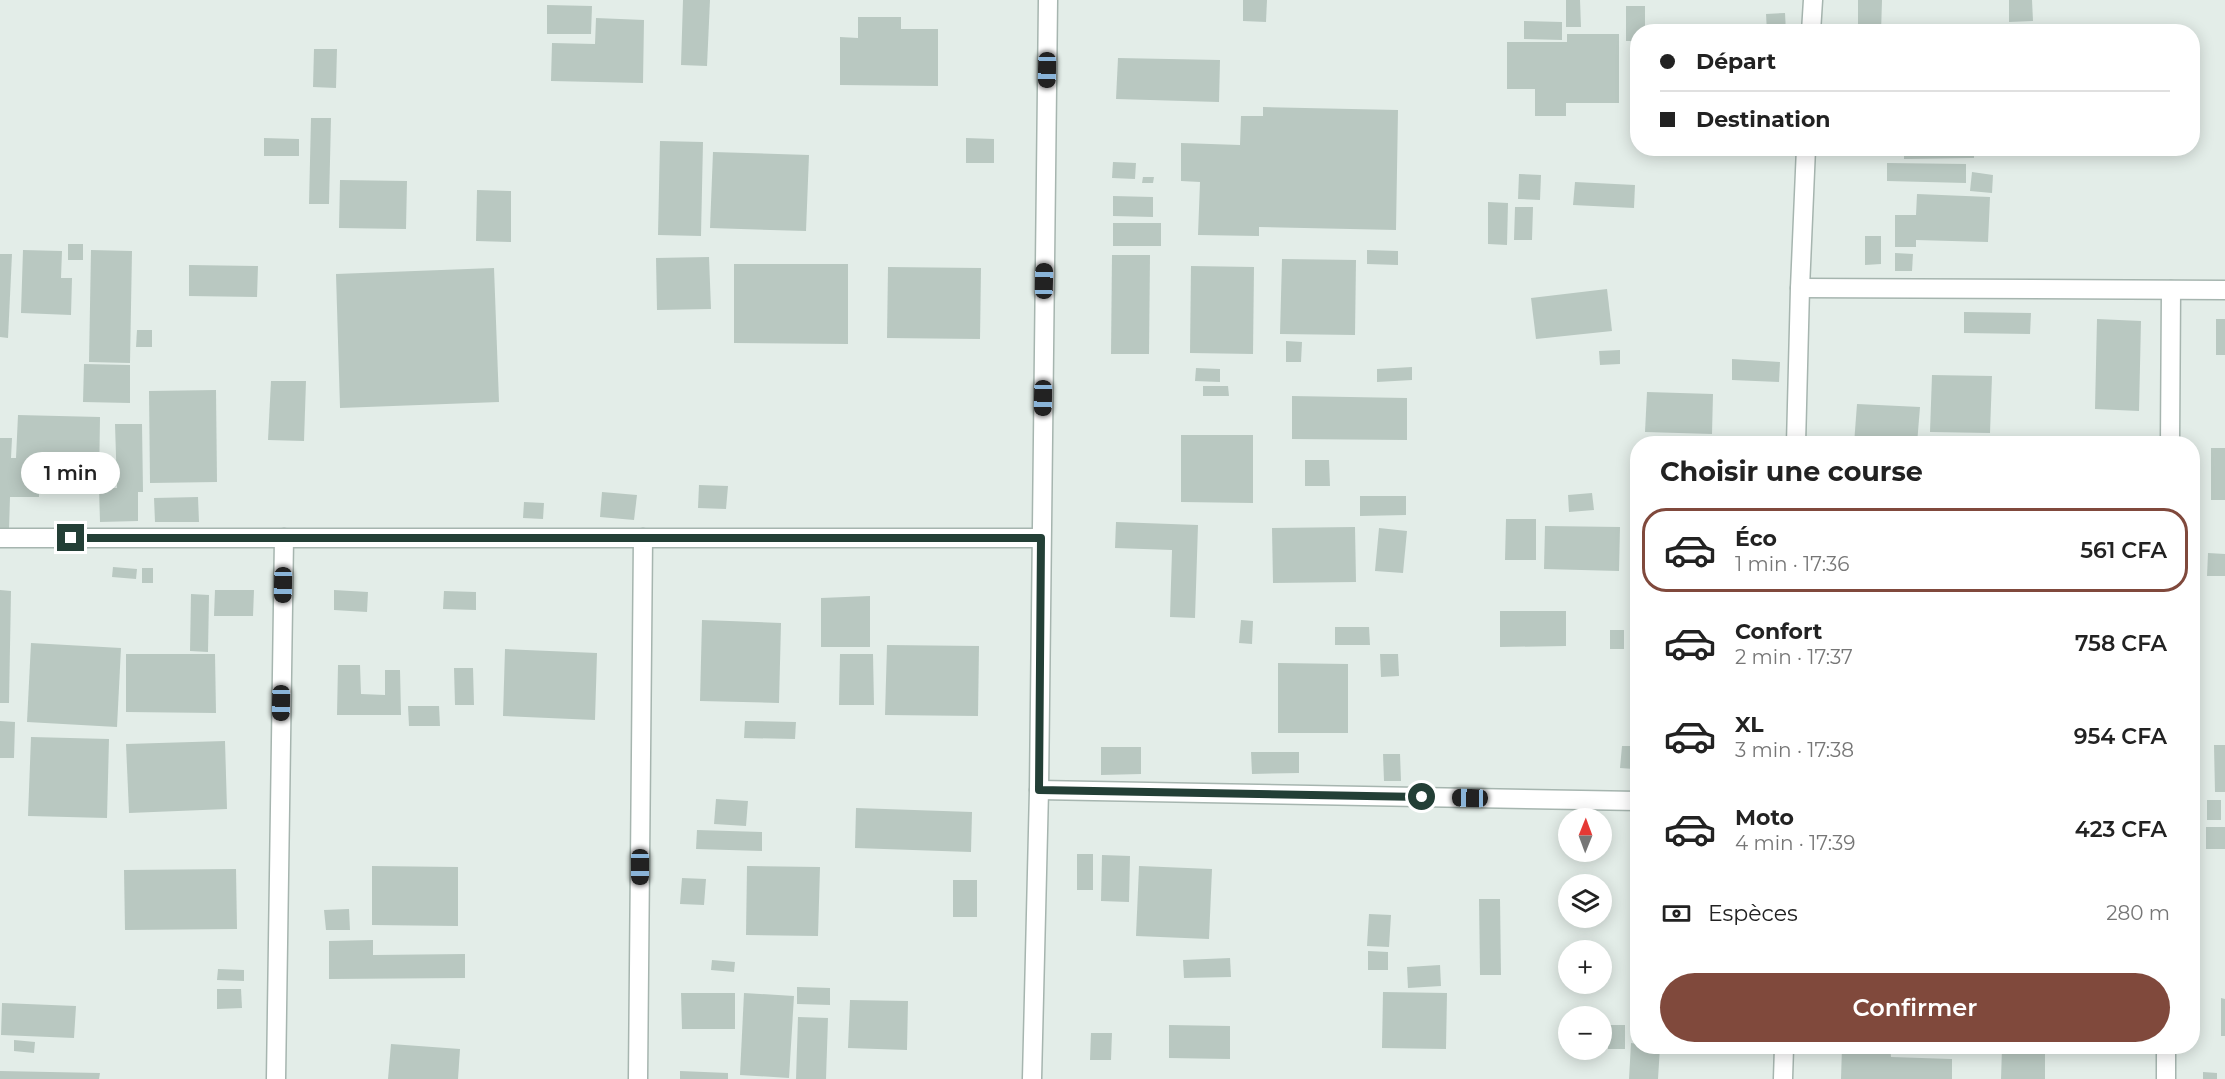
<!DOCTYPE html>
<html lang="fr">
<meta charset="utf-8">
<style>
body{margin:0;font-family:Montserrat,sans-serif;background:#f6f6f6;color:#222;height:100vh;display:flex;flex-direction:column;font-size:22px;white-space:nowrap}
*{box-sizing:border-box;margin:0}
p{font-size:20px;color:#767676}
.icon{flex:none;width:33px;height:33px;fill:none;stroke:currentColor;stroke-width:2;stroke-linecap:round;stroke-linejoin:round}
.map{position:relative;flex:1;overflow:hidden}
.side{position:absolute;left:1630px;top:436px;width:570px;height:618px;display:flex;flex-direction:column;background:#fff;border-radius:24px;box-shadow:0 3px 15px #0003}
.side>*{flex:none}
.banner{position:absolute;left:1630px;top:24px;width:570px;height:132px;border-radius:24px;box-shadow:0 3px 15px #0003;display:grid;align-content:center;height:132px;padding:0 30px;background:#fff}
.needle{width:39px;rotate:1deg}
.tools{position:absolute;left:1558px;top:808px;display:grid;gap:12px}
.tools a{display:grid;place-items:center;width:54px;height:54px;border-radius:50%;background:#fff;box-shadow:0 3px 15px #0003;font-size:30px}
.end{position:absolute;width:27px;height:27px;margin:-14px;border:8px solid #233f36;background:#fff;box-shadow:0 0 0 3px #fff}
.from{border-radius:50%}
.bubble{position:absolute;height:42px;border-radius:21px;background:#fff;box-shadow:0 3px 15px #0003;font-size:20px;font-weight:600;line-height:42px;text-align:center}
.car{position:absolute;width:18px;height:36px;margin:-18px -9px;border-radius:8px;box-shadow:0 0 4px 2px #0007;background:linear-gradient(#222 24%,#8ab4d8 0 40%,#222 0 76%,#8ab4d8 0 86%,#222 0)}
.banner b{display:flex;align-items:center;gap:21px;height:57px;font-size:22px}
.banner b+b{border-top:2px solid #e0e0e0}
.banner i{width:15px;height:15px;background:#222}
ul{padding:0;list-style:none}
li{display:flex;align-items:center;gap:18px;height:84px;margin:0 12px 9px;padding:0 18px;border:3px solid transparent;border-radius:24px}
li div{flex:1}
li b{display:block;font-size:22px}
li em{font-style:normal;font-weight:600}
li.on{border-color:#80493c}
li>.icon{width:54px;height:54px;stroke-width:1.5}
h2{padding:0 30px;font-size:27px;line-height:72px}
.pay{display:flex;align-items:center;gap:15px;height:66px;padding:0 30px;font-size:22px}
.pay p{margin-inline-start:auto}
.cta{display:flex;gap:12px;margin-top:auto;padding:12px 30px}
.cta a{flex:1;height:69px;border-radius:36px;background:#80493c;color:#fff;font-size:24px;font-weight:600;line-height:69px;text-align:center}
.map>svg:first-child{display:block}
.building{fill:#b9c8c1}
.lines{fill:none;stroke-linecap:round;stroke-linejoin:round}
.minor-casing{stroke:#a6b5af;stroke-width:21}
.minor{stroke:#fff;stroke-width:18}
.route{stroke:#233f36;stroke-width:8}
</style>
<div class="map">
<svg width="2225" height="1079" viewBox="0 0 2225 1079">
<rect width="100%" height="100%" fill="#e3ede8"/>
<!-- building -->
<g class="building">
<path d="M 683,0 L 710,0 L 707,66 L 681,65 Z"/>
<path d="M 1243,0 L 1267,0 L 1266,22 L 1243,21 Z"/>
<path d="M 1566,0 L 1580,0 L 1581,27 L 1566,27 Z"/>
<path d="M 1858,0 L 1882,0 L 1881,32 L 1858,32 Z"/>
<path d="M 2009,0 L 2032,0 L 2033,21 L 2009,22 Z"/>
<path d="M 547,5 L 592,6 L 591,34 L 547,34 Z"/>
<path d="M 1626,6 L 1645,6 L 1645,32 L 1638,32 L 1638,41 L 1626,41 Z"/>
<path d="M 1785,13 L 1786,32 L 1767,32 L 1766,14 Z"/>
<path d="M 858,17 L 901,17 L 901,29 L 938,29 L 938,86 L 840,85 L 840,37 L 858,38 Z"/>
<path d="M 596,18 L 644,20 L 643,83 L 551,81 L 552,43 L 595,44 Z"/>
<path d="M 1524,21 L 1562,22 L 1562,40 L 1524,39 Z"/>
<path d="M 1567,34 L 1619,34 L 1619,103 L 1566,103 L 1566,116 L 1535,116 L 1535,89 L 1507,89 L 1507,42 L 1567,42 Z"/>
<path d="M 314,49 L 337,49 L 336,88 L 313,87 Z"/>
<path d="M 1118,58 L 1220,60 L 1219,102 L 1116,99 Z"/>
<path d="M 1263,107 L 1398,110 L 1396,230 L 1259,227 L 1259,236 L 1198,235 L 1200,182 L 1181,181 L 1181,143 L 1240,145 L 1241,116 L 1263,116 Z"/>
<path d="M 311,118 L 331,118 L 329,204 L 309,204 Z"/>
<path d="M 264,138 L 299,139 L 299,156 L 264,156 Z"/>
<path d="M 966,138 L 994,139 L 994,163 L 966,163 Z"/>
<path d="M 660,141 L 703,142 L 701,236 L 658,235 Z"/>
<path d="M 1904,148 L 1974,148 L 1974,158 L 1904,159 Z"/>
<path d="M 713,152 L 809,155 L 806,231 L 710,228 Z"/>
<path d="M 1113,162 L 1136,163 L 1135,179 L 1112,178 Z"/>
<path d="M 1887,163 L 1966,164 L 1966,183 L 1887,181 Z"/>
<path d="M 1972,172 L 1993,175 L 1992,193 L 1970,191 Z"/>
<path d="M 1519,174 L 1541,175 L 1540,200 L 1518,199 Z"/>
<path d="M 1143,177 L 1154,177 L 1153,183 L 1142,183 Z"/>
<path d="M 340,180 L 407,181 L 406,229 L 339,228 Z"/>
<path d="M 1575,182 L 1635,185 L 1634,208 L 1573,205 Z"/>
<path d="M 477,190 L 511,191 L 511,242 L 476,241 Z"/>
<path d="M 1917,194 L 1990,197 L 1988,242 L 1916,240 L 1916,247 L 1895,247 L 1895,215 L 1916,215 Z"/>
<path d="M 1113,196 L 1153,197 L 1153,217 L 1113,216 Z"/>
<path d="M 1488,202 L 1508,203 L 1507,245 L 1488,244 Z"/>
<path d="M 1515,207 L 1533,207 L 1532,240 L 1514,240 Z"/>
<rect x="1113" y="223" width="48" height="23"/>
<path d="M 1865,236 L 1881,236 L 1881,264 L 1865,265 Z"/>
<rect x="68" y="244" width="15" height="16"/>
<path d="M 23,250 L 62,251 L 61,278 L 72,278 L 71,315 L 21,313 Z"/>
<path d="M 91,250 L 132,251 L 130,363 L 89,362 Z"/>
<path d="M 1367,250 L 1398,251 L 1398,265 L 1367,264 Z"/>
<path d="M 1895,253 L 1913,254 L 1912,271 L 1895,271 Z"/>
<path d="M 0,254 L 12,254 L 8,338 L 0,337 Z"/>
<path d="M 1112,255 L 1150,255 L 1149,354 L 1111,354 Z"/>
<path d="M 709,257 L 711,309 L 657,310 L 656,258 Z"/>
<path d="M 1282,259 L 1356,260 L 1355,335 L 1280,334 Z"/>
<path d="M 734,264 L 848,264 L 848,344 L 734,343 Z"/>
<path d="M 189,265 L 258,266 L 257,297 L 189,296 Z"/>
<path d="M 1191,266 L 1254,267 L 1253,354 L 1190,353 Z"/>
<path d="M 888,267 L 981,268 L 980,339 L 887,338 Z"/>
<path d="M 494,268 L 499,402 L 340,408 L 336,274 Z"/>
<path d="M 1607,289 L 1612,331 L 1536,339 L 1531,298 Z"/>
<path d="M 1964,312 L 2031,313 L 2030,334 L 1964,333 Z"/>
<path d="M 2097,319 L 2141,321 L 2139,411 L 2095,409 Z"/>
<rect x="2216" y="319" width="9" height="36"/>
<path d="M 137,330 L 152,330 L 152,347 L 136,347 Z"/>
<path d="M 1286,341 L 1302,342 L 1301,362 L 1286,362 Z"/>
<path d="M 1620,350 L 1620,364 L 1600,365 L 1599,351 Z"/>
<path d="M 1732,359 L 1780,362 L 1779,382 L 1732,380 Z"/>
<path d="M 84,364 L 130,365 L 130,403 L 83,402 Z"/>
<path d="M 1412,367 L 1412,380 L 1377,382 L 1377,369 Z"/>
<path d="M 1196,368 L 1220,369 L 1220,382 L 1195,381 Z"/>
<path d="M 1932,375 L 1992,376 L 1990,433 L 1930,432 Z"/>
<path d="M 271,381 L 306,381 L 304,441 L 268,440 Z"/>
<path d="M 1203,386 L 1228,386 L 1229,396 L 1203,396 Z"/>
<path d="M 216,390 L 217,482 L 150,483 L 149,391 Z"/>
<path d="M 1647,392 L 1713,394 L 1712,434 L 1645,432 Z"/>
<path d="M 1292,396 L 1407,398 L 1407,440 L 1292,439 Z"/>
<path d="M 1857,404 L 1920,407 L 1917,444 L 1854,444 Z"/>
<path d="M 18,415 L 100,417 L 99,484 L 39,482 L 39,497 L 10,497 L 9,530 L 0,530 L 0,438 L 12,438 L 11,458 L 16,458 Z"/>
<path d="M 115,424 L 142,424 L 143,492 L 138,492 L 138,521 L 100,522 L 99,488 L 117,488 Z"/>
<path d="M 1181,435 L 1253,435 L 1253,503 L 1181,502 Z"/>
<rect x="2211" y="448" width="14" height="52"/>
<path d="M 1305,460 L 1329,460 L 1330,486 L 1305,486 Z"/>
<path d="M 699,485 L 728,486 L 726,509 L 698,508 Z"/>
<path d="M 602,492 L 637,495 L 634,520 L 600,517 Z"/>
<path d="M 1592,493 L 1594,510 L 1569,512 L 1568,495 Z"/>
<path d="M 1360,496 L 1406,496 L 1406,515 L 1360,516 Z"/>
<path d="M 198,497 L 199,522 L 155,522 L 154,498 Z"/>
<path d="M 524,502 L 544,503 L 543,519 L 523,518 Z"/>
<path d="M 1506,519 L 1536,519 L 1536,560 L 1505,560 Z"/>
<path d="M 1116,522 L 1198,525 L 1195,618 L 1170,617 L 1172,550 L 1115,548 Z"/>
<path d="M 1545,526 L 1620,527 L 1619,571 L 1544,569 Z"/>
<path d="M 1355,527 L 1356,582 L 1273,583 L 1272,528 Z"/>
<path d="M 1379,528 L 1407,531 L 1403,573 L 1375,571 Z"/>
<path d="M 2208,553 L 2225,554 L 2225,576 L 2207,576 Z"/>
<path d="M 113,567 L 137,569 L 136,579 L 112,577 Z"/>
<rect x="142" y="568" width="11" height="15"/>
<path d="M 0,590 L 11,591 L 9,703 L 0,703 Z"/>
<path d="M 215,590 L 254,590 L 253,616 L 214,616 Z"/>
<path d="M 334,590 L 368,592 L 367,612 L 334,610 Z"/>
<path d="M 444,591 L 476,592 L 476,610 L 443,609 Z"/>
<path d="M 191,594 L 209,595 L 208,652 L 190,651 Z"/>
<path d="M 870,596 L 870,647 L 821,647 L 821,598 Z"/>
<path d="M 1500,611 L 1566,611 L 1566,646 L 1500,647 Z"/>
<path d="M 702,620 L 781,623 L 779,703 L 700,701 Z"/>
<path d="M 1241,620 L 1253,621 L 1252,644 L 1239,643 Z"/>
<path d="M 1335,627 L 1369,627 L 1370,645 L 1335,645 Z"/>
<rect x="1610" y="630" width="14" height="19"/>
<path d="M 31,643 L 121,648 L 117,727 L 27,722 Z"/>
<path d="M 887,645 L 979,646 L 978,716 L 885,715 Z"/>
<path d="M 505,649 L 597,653 L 595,720 L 503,716 Z"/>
<path d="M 1630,652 L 1638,652 L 1638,701 L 1631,701 Z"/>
<path d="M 126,654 L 215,654 L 216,713 L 126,712 Z"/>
<path d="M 840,654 L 873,654 L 874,705 L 839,705 Z"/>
<path d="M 1380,654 L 1398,654 L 1399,676 L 1381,677 Z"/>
<path d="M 1278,663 L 1348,664 L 1348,733 L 1278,733 Z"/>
<path d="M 338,665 L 360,665 L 361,694 L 385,695 L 385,670 L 400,670 L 401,715 L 337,715 Z"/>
<path d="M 454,668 L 473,668 L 474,705 L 455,705 Z"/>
<path d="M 408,706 L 439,706 L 440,726 L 409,726 Z"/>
<path d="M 0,721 L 15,722 L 14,758 L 0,758 Z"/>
<path d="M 745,721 L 796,722 L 795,739 L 744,738 Z"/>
<path d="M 31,737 L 109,739 L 107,818 L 28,816 Z"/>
<path d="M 225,741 L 227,809 L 129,813 L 126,744 Z"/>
<path d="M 2214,745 L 2225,745 L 2225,792 L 2215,792 Z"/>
<path d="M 1622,746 L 1635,746 L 1634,769 L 1620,768 Z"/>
<path d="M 1101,747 L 1141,747 L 1141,774 L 1101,775 Z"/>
<path d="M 1251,752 L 1299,752 L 1299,773 L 1252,774 Z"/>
<path d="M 1383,754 L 1400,754 L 1401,781 L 1384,781 Z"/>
<path d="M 716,799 L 748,801 L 746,826 L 714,824 Z"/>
<rect x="2207" y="800" width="14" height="20"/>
<path d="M 856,808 L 972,812 L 971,852 L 855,848 Z"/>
<rect x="2206" y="827" width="19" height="22"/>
<path d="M 697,830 L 762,832 L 762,851 L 696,849 Z"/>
<rect x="1077" y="854" width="16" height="36"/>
<path d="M 1102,855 L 1130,856 L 1129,902 L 1101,901 Z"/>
<path d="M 372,866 L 458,867 L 458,926 L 372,925 Z"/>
<path d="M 747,866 L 820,867 L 818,936 L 746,935 Z"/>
<path d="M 1139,866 L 1212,869 L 1209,939 L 1136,936 Z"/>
<path d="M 236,869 L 237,929 L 125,930 L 124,870 Z"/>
<path d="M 682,878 L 706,879 L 704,905 L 680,904 Z"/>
<rect x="953" y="880" width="24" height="37"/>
<path d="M 1479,899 L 1500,899 L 1501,975 L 1480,975 Z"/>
<path d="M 349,909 L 350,930 L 326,930 L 324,910 Z"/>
<path d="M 1369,914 L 1391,915 L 1389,947 L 1367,946 Z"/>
<path d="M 373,940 L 373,955 L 465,954 L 465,978 L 329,979 L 329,941 Z"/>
<path d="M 1368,951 L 1388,952 L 1388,970 L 1368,970 Z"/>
<path d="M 1230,958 L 1231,977 L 1184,978 L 1183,960 Z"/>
<path d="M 712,960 L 735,962 L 734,972 L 711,970 Z"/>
<path d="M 1440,965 L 1441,986 L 1408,988 L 1407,967 Z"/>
<path d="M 218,969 L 244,970 L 244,981 L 217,980 Z"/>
<path d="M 797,987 L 830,988 L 830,1005 L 797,1004 Z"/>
<path d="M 217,989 L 241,989 L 242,1008 L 217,1009 Z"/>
<path d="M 1383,992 L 1447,993 L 1446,1049 L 1382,1048 Z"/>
<path d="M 681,993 L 735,993 L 735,1029 L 682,1029 Z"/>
<path d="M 744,993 L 794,996 L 789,1078 L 740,1075 Z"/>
<path d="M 2221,998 L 2225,999 L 2225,1036 L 2221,1036 Z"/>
<path d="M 850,1000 L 908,1001 L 907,1050 L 848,1048 Z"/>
<path d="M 2,1003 L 76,1006 L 74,1038 L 1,1035 Z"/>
<path d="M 798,1017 L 828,1018 L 826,1079 L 796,1079 Z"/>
<path d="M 1169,1025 L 1230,1026 L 1230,1059 L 1169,1058 Z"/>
<rect x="1608" y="1025" width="17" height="24"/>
<path d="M 1091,1033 L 1112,1033 L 1111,1060 L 1090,1060 Z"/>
<path d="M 14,1040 L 35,1042 L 34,1053 L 14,1051 Z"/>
<path d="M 1631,1043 L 1638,1044 L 1638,1047 L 1660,1047 L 1658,1079 L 1629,1079 Z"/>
<path d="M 391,1044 L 460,1049 L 458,1079 L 388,1079 Z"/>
<path d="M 1842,1047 L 1890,1047 L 1891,1057 L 1952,1059 L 1952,1079 L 1841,1079 Z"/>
<path d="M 2002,1047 L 2045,1048 L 2045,1079 L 2001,1079 Z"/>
<path d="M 0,1071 L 100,1073 L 99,1079 L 0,1079 Z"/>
<path d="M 680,1071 L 728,1073 L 728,1079 L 680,1079 Z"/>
<path d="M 2203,1072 L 2217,1073 L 2217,1079 L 2203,1079 Z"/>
</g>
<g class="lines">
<defs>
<g id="minor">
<path d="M 1811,32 L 1813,0"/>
<path d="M 1800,288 L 2225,290"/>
<path d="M 1796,444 L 1800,288 L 1806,148"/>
<path d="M 2170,444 L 2171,290"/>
<path d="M 0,538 L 1041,538"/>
<path d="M 1039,790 L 1638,801"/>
<path d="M 276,1079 L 284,538"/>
<path d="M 638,1079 L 643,538"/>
<path d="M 1032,1079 L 1039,790 L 1048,0"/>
<path d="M 1783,1079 L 1784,1047"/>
<path d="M 2166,1079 L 2166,1047"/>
</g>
</defs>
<!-- minor casing -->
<use href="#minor" class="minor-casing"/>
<!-- minor -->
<use href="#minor" class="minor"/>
</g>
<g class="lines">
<!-- route -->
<path class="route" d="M 71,538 L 1041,538 L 1039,790 L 1422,797"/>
</g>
</svg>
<div class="tools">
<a><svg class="needle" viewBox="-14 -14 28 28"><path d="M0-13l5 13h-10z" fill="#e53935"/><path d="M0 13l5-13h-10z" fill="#767676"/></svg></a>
<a><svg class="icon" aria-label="layers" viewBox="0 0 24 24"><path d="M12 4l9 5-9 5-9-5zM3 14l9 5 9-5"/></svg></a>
<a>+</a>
<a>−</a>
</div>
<i class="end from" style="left:1422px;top:797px"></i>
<i class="end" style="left:71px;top:538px"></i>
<div class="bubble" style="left:21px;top:452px;width:99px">1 min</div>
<i class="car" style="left:1047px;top:70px;rotate:181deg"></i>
<i class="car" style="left:1044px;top:281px;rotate:1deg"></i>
<i class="car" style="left:1043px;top:398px;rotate:181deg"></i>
<i class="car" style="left:283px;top:585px;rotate:181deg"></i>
<i class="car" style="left:281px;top:703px;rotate:181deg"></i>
<i class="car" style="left:1470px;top:798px;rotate:271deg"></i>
<i class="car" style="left:640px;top:867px;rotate:180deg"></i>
<div class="banner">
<b><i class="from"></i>Départ</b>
<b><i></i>Destination</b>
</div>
<section class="side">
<h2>Choisir une course</h2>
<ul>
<li class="on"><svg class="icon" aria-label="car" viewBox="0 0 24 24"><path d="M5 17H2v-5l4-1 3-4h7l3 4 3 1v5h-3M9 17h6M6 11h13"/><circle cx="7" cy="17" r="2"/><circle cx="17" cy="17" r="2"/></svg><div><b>Éco</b><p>1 min · 17:36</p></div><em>561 CFA</em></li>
<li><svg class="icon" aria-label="car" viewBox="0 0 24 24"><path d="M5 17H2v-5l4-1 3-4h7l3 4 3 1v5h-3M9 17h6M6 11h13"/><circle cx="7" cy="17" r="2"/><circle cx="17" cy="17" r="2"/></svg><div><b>Confort</b><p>2 min · 17:37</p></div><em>758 CFA</em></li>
<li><svg class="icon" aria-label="car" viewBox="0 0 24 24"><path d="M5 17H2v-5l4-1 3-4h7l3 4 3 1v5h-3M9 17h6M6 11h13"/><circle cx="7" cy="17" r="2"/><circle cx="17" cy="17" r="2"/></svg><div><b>XL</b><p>3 min · 17:38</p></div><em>954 CFA</em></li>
<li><svg class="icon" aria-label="car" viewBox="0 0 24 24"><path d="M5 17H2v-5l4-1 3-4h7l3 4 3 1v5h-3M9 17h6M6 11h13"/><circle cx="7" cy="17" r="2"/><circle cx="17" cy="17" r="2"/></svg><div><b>Moto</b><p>4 min · 17:39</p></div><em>423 CFA</em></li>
</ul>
<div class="pay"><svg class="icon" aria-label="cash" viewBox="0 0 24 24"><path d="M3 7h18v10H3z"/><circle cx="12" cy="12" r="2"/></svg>Espèces<p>280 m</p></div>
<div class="cta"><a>Confirmer</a></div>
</section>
</div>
